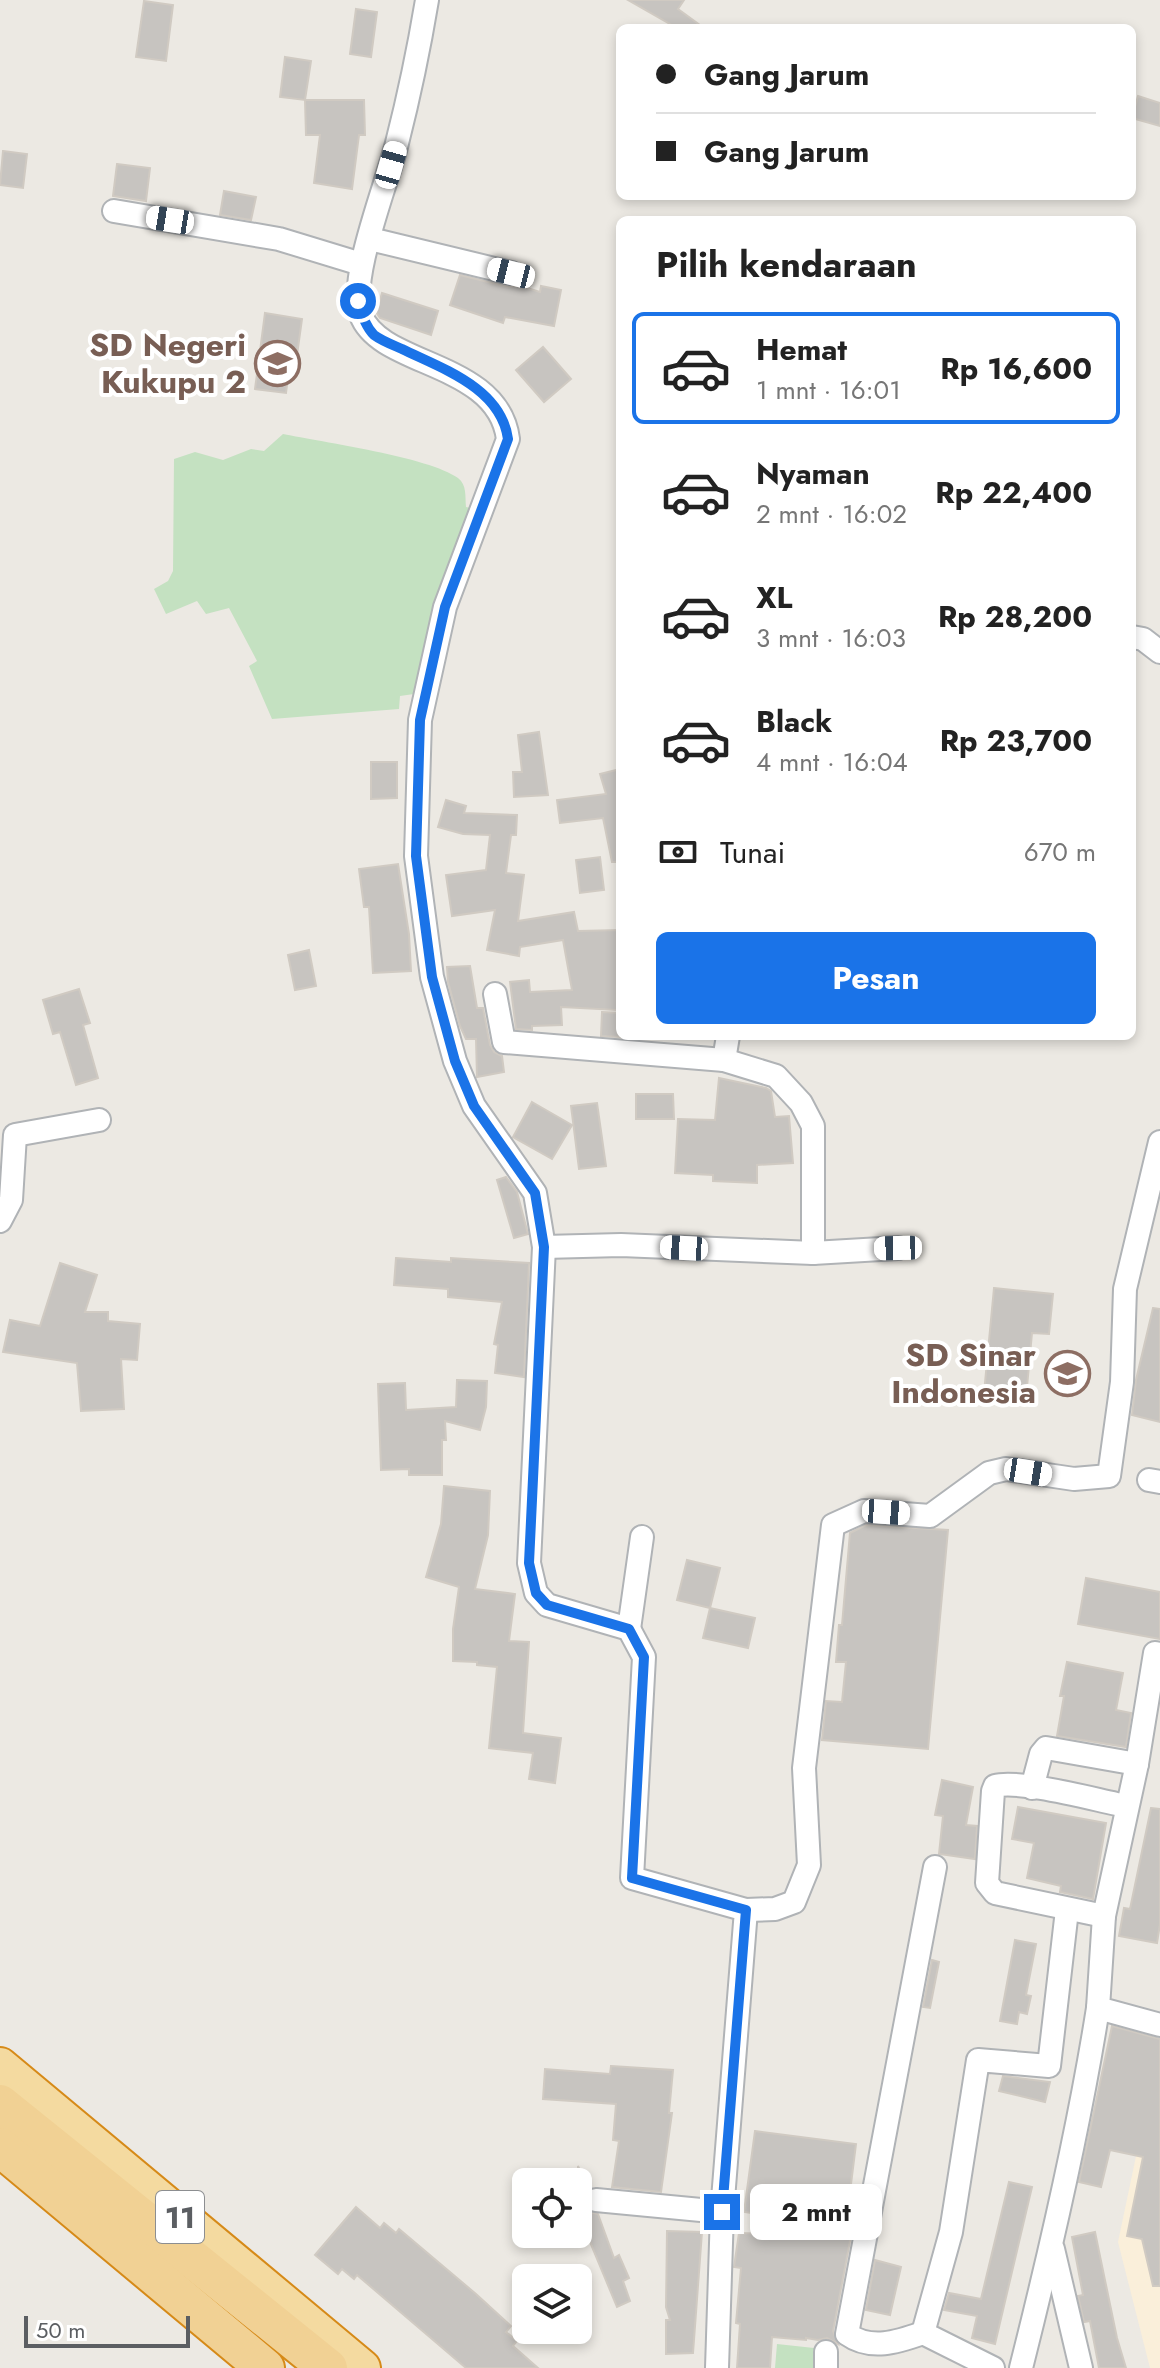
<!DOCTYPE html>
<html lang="id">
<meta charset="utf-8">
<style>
body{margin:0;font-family:Jost,sans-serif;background:#f2f2f2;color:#222;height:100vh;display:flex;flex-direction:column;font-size:30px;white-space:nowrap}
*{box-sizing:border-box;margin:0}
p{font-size:26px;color:#767676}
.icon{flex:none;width:44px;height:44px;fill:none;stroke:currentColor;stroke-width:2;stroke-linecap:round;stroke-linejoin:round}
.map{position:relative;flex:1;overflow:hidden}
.side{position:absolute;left:616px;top:216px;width:520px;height:824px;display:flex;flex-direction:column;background:#fff;border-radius:12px;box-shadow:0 4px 12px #0003}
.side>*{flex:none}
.banner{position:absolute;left:616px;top:24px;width:520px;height:176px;border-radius:12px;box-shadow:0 4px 12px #0003;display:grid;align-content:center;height:176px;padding:0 40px;background:#fff}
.tools{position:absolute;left:512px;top:2168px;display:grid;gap:16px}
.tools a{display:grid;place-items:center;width:80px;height:80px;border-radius:12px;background:#fff;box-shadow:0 4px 12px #0003;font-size:40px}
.scale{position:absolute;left:24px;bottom:20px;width:166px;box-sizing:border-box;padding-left:8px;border:4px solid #5b5e62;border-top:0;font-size:22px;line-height:28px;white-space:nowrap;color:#5b5e62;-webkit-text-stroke:6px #fff;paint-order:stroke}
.end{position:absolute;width:36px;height:36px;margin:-18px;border:10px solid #1a73e8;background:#fff;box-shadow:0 0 0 4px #fff}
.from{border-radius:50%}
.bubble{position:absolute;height:56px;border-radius:12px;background:#fff;box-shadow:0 4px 12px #0003;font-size:26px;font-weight:700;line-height:56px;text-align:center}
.car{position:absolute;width:24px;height:48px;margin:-24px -12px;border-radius:10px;box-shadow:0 0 6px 2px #0007;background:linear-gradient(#fff 24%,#345 0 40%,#fff 0 76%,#345 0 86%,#fff 0)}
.banner b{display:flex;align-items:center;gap:28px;height:76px;font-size:30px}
.banner b+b{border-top:2px solid #e0e0e0}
.banner i{width:20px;height:20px;background:#222}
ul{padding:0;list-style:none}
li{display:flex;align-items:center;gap:24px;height:112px;margin:0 16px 12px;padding:0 24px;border:4px solid transparent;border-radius:12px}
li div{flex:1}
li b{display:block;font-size:30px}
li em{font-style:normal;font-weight:700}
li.selected{border-color:#1a73e8}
li>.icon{width:72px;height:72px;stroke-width:1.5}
h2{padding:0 40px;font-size:36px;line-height:96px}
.pay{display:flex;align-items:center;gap:20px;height:88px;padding:0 40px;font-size:30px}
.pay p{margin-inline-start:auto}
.action{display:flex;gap:16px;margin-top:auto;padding:16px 40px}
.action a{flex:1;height:92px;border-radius:12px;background:#1a73e8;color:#fff;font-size:32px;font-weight:700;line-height:92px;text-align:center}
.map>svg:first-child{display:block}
.commercial{fill:#faefda}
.green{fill:#c4e1c1}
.building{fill:#c7c4c0;stroke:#d0cac2;stroke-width:2}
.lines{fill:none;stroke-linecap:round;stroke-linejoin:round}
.minor-casing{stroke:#b0b3b6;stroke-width:26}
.trunk-casing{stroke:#d68a18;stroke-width:40}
.motorway-casing{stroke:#d68a18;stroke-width:42}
.minor{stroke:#fff;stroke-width:22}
.trunk{stroke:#f4daa0;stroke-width:36}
.motorway{stroke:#f1d194;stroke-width:38}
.route{stroke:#1a73e8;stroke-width:10}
.labels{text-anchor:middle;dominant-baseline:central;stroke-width:8;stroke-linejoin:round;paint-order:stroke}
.shield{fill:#fff;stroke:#8c8e91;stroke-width:2}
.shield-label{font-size:30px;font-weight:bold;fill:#5b5e62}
.education-label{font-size:32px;font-weight:bold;fill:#785e54;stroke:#fff;text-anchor:end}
</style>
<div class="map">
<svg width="1160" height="2368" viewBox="0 0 1160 2368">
<rect width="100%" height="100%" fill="#ece9e3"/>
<!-- commercial -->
<path class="commercial" d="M 1160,2042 L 1160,2368 L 1150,2368 L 1118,2242 Z"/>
<!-- green -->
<g class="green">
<path d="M 283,434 C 322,442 429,457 458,478 C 467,485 465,496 466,507 L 479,510 L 414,694 L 400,696 L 399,709 L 272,719 L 249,666 L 257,661 L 229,608 L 206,614 L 197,601 L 166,614 L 154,589 L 168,581 L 173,571 L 174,459 L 195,452 L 223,460 L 251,449 L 264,451 Z"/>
<path d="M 777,2344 L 814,2348 L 815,2368 L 775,2368 Z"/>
</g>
<!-- building -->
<g class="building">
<path d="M 628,0 L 684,0 L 678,9 L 704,28 L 677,28 Z"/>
<path d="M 144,1 L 173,5 L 166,61 L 136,57 Z"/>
<path d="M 356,9 L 377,12 L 371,57 L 350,54 Z"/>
<path d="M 285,57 L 311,61 L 305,100 L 280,97 Z"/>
<path d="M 1138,96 L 1160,103 L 1160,126 L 1132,118 Z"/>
<path d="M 305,100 L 364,100 L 365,135 L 359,135 L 352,189 L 314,183 L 320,135 L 306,135 Z"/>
<path d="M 3,151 L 27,154 L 23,188 L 0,185 Z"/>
<path d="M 117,164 L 150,168 L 146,201 L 113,196 Z"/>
<path d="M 224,191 L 256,197 L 251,220 L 220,215 Z"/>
<path d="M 460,275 L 508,287 L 518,285 L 540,292 L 541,286 L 561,290 L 554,326 L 505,317 L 503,323 L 450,305 Z"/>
<path d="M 382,293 L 438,311 L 431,335 L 380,318 L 376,312 Z"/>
<path d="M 265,313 L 302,319 L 297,355 L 291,354 L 286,393 L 255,389 Z"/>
<path d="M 543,347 L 571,379 L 544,402 L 516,370 Z"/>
<path d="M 539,732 L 548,795 L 514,797 L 513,772 L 522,772 L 518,735 Z"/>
<path d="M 371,762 L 397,762 L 397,798 L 371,799 Z"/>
<path d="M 620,769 L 620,862 L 612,862 L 603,818 L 560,823 L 557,800 L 606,794 L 600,774 Z"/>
<path d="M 446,800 L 466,806 L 464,813 L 517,815 L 516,835 L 511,835 L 506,873 L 524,875 L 518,921 L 574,912 L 578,931 L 620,930 L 617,1010 L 561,1007 L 562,1025 L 532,1026 L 532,1030 L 516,1029 L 510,982 L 529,980 L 530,992 L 572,990 L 563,940 L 520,947 L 519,956 L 487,950 L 495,910 L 452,916 L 446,875 L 486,870 L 490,835 L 463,834 L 438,827 Z"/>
<path d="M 600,857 L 604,890 L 580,893 L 576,860 Z"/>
<path d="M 398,864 L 409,934 L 411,971 L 373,973 L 369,907 L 364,907 L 359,869 Z"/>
<path d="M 309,950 L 316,986 L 295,990 L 288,955 Z"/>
<path d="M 470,966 L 477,1008 L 483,1008 L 490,1045 L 494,1052 L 502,1056 L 504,1072 L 477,1077 L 476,1039 L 466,1039 L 460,1026 L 448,982 L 447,967 Z"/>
<path d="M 79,989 L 90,1023 L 83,1025 L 98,1078 L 76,1085 L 60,1032 L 53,1034 L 43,1000 Z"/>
<path d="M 602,1012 L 620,1013 L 620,1037 L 601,1036 Z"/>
<path d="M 719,1078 L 766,1088 L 771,1091 L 775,1117 L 789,1116 L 793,1163 L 757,1165 L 757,1183 L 713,1181 L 713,1175 L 675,1173 L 678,1119 L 715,1120 Z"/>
<path d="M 636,1094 L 673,1094 L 674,1119 L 636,1119 Z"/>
<path d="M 532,1102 L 572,1125 L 552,1159 L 513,1137 Z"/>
<path d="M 597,1103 L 606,1166 L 579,1169 L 571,1106 Z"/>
<path d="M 506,1177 L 517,1192 L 528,1234 L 514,1238 L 497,1180 Z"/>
<path d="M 396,1258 L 451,1262 L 451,1258 L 529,1263 L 524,1377 L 495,1373 L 498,1345 L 494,1344 L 502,1302 L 448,1297 L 448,1289 L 394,1285 Z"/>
<path d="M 60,1263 L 97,1275 L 85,1312 L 108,1312 L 108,1321 L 140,1324 L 137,1360 L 121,1359 L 124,1409 L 81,1411 L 77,1363 L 3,1352 L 10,1320 L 40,1326 Z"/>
<path d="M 994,1288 L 1053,1294 L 1049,1334 L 1032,1333 L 1026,1398 L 984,1393 Z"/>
<path d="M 1153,1308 L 1160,1309 L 1160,1422 L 1132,1415 L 1136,1380 Z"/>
<path d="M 457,1380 L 487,1381 L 486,1407 L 480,1430 L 445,1421 L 446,1440 L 442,1440 L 442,1475 L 409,1475 L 409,1469 L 381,1470 L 378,1384 L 405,1383 L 406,1410 L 456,1407 Z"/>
<path d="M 444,1486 L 490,1491 L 488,1535 L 475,1589 L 515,1594 L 509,1641 L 529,1642 L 523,1733 L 561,1738 L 555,1783 L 529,1779 L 533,1753 L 489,1748 L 497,1667 L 477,1665 L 477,1662 L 453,1661 L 453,1629 L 459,1587 L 426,1577 L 441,1524 Z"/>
<path d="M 866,1525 L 948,1530 L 928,1749 L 822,1740 L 826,1701 L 842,1702 L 846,1662 L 836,1662 L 839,1625 L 842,1625 L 850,1533 Z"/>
<path d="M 687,1560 L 720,1568 L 710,1608 L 677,1600 Z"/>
<path d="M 1086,1578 L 1160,1592 L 1160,1639 L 1078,1624 Z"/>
<path d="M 710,1608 L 755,1618 L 748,1648 L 703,1638 Z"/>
<path d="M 1067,1662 L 1123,1673 L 1116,1710 L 1131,1713 L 1126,1747 L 1057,1736 L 1064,1696 L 1060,1696 Z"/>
<path d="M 942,1780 L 973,1787 L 966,1825 L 977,1826 L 975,1859 L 939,1854 L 943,1816 L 935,1815 Z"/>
<path d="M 1018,1807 L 1106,1823 L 1093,1899 L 1060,1892 L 1061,1886 L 1027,1878 L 1034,1843 L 1012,1839 Z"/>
<path d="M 1151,1808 L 1160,1809 L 1160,1924 L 1157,1943 L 1119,1936 L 1124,1908 L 1130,1909 Z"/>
<path d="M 1015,1940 L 1036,1944 L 1026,1995 L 1031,1996 L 1027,2014 L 1019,2012 L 1017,2024 L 1000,2021 Z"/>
<path d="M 932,1960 L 939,1962 L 930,2008 L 923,2007 Z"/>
<path d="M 1112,2026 L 1160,2039 L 1160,2286 L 1153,2286 L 1142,2239 L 1127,2236 L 1143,2157 L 1110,2150 L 1101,2187 L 1079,2182 Z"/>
<path d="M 611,2066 L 673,2070 L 669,2113 L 672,2113 L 661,2192 L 612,2187 L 619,2141 L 613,2140 L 616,2104 L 543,2099 L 545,2069 L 610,2074 Z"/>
<path d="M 1003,2076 L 1050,2082 L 1045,2102 L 999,2091 Z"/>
<path d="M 755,2131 L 856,2144 L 846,2224 L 853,2225 L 833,2331 L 838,2344 L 827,2338 L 818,2340 L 806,2338 L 806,2340 L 772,2337 L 770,2368 L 737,2368 L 740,2324 L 736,2323 L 741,2268 L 734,2267 L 739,2233 L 772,2234 L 774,2216 L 744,2212 Z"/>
<path d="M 578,2166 L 588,2189 L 582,2198 L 583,2205 L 589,2212 L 598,2214 L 614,2258 L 619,2255 L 629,2278 L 623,2281 L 630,2301 L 617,2307 L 578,2213 Z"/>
<path d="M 1009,2182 L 1032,2187 L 995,2344 L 972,2338 L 977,2316 L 944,2310 L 949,2293 L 981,2299 Z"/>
<path d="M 356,2207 L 380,2228 L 384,2223 L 396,2233 L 399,2229 L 476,2294 L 511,2326 L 506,2332 L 517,2341 L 513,2346 L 538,2368 L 466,2368 L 357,2275 L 354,2279 L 342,2269 L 338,2274 L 315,2255 Z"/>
<path d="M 667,2231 L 702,2232 L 693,2353 L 666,2354 L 666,2320 L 670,2320 L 666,2307 Z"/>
<path d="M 1095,2232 L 1117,2338 L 1126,2368 L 1099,2368 L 1090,2321 L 1084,2322 L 1078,2296 L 1083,2295 L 1072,2237 Z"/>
<path d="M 875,2260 L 901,2267 L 890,2315 L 866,2310 Z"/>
</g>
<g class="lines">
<defs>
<g id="minor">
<path d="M 427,0 C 419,48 409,96 397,143 C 387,184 348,279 361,315 C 380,367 498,361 508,439 L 445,607 L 420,720 L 416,856 L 432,977 L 455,1061 L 474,1106 L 535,1193 L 544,1247 L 529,1563 L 536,1593 L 547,1605 L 629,1629 L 644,1657 L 632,1878 L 746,1910 L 722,2212 L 717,2368"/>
<path d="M 114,211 L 279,239 L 361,264"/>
<path d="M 370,239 L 511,273"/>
<path d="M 1132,637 L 1143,639 L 1160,652"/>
<path d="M 495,994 L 504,1042 L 724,1060 L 728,1036"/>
<path d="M 724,1060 L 776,1076 L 801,1103 L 813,1126 L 813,1253"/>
<path d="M 0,1221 L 11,1200 L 15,1135 L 99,1120"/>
<path d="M 544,1247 L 621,1245 L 813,1253 L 898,1248"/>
<path d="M 1149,1480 L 1160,1482"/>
<path d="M 629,1629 L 642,1537"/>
<path d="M 1160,1654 L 1155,1653 L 1137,1764 L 1104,1916 L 1098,2008 L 1160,2025"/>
<path d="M 1032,1788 L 1041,1754 L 1046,1748 L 1137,1764"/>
<path d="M 746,1910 L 775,1909 L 794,1902 L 809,1865 L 804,1768 L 833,1525 L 864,1511 L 930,1516 L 989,1473 L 1006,1469 L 1074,1479 L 1109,1476 L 1122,1382 L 1125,1289 L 1160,1142"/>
<path d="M 1104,1916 L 995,1893 L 987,1883 L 993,1791 L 995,1786 C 1020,1779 1099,1801 1127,1806"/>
<path d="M 596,2200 L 722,2212"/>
<path d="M 1053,2249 L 1081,2368"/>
<path d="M 923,2333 C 897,2342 871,2351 847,2334 L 935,1867"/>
<path d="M 826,2368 L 826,2352"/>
<path d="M 993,2368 L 923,2333 L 951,2232 L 978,2060 L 1049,2066 L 1067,1910"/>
<path d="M 1021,2368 C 1051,2249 1079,2129 1098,2008"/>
</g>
<path id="trunk" d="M 0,2066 L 362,2368"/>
<g id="motorway">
<path d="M 0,2104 L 328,2368"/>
<path d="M 0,2147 L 265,2368"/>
</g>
</defs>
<!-- minor casing -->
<use href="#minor" class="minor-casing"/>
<!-- trunk casing -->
<use href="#trunk" class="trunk-casing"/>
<!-- motorway casing -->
<use href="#motorway" class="motorway-casing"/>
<!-- minor -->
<use href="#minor" class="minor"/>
<!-- trunk -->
<use href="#trunk" class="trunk"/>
<!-- motorway -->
<use href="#motorway" class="motorway"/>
</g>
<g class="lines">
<!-- route -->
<path class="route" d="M 358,301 C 361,313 365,326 374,335 C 382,341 393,345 402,349 C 443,369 501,388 508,439 L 445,607 L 420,720 L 416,856 L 432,977 L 455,1061 L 474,1106 L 535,1193 L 544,1247 L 529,1563 L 536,1593 L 547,1605 L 629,1629 L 644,1657 L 632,1878 L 746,1910 L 722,2212"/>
</g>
<!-- icons -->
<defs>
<symbol id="school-ring" viewBox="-11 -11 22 22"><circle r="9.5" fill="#fff" stroke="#8d6e63" stroke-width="1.5"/><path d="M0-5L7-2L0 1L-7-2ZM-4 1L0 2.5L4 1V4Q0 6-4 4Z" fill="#8d6e63"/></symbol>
</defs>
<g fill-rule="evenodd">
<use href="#school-ring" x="252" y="338" width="51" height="51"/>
<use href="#school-ring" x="1042" y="1348" width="51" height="51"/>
</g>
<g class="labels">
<!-- shield labels -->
<rect class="shield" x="156" y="2191" width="48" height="52" rx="6"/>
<g class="shield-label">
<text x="180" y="2217">11</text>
</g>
<!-- education labels -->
<g class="education-label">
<text x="246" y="345">SD Negeri<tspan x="246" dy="37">Kukupu 2</tspan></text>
<text x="1036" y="1355">SD Sinar<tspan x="1036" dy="37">Indonesia</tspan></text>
</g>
</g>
</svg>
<div class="tools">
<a><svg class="icon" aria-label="locate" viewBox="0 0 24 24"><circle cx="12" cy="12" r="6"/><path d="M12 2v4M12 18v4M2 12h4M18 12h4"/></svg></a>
<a><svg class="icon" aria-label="layers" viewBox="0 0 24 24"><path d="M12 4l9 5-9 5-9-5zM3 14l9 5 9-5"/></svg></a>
</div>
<div class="scale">50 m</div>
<i class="end from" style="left:358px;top:301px"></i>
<i class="end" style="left:722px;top:2212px"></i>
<div class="bubble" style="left:750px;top:2184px;width:132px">2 mnt</div>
<i class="car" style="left:391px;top:165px;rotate:16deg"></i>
<i class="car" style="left:170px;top:220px;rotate:279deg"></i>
<i class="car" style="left:511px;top:273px;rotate:284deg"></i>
<i class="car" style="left:684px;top:1248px;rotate:273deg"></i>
<i class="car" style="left:898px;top:1248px;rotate:269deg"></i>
<i class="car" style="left:1028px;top:1472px;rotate:99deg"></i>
<i class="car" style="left:886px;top:1512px;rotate:94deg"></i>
<div class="banner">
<b><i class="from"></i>Gang Jarum</b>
<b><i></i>Gang Jarum</b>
</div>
<section class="side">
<h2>Pilih kendaraan</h2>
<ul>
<li class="selected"><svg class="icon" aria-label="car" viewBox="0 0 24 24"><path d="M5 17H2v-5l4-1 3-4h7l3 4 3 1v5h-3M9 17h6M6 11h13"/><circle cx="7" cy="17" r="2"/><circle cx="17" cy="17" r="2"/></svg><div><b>Hemat</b><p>1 mnt · 16:01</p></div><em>Rp 16,600</em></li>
<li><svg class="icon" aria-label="car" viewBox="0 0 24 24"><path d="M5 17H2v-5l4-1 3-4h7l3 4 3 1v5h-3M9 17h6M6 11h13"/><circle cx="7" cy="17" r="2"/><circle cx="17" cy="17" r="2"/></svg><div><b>Nyaman</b><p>2 mnt · 16:02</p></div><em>Rp 22,400</em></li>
<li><svg class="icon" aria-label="car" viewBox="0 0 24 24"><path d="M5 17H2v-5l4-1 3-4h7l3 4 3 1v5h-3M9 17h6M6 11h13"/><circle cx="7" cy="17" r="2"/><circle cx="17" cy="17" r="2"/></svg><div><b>XL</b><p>3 mnt · 16:03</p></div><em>Rp 28,200</em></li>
<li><svg class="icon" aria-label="car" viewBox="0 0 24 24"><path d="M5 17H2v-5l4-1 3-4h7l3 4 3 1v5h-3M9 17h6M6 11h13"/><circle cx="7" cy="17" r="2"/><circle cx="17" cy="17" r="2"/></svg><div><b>Black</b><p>4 mnt · 16:04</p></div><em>Rp 23,700</em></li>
</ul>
<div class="pay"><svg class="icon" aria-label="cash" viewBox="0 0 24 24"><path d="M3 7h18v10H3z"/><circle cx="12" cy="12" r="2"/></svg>Tunai<p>670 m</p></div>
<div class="action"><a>Pesan</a></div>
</section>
</div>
